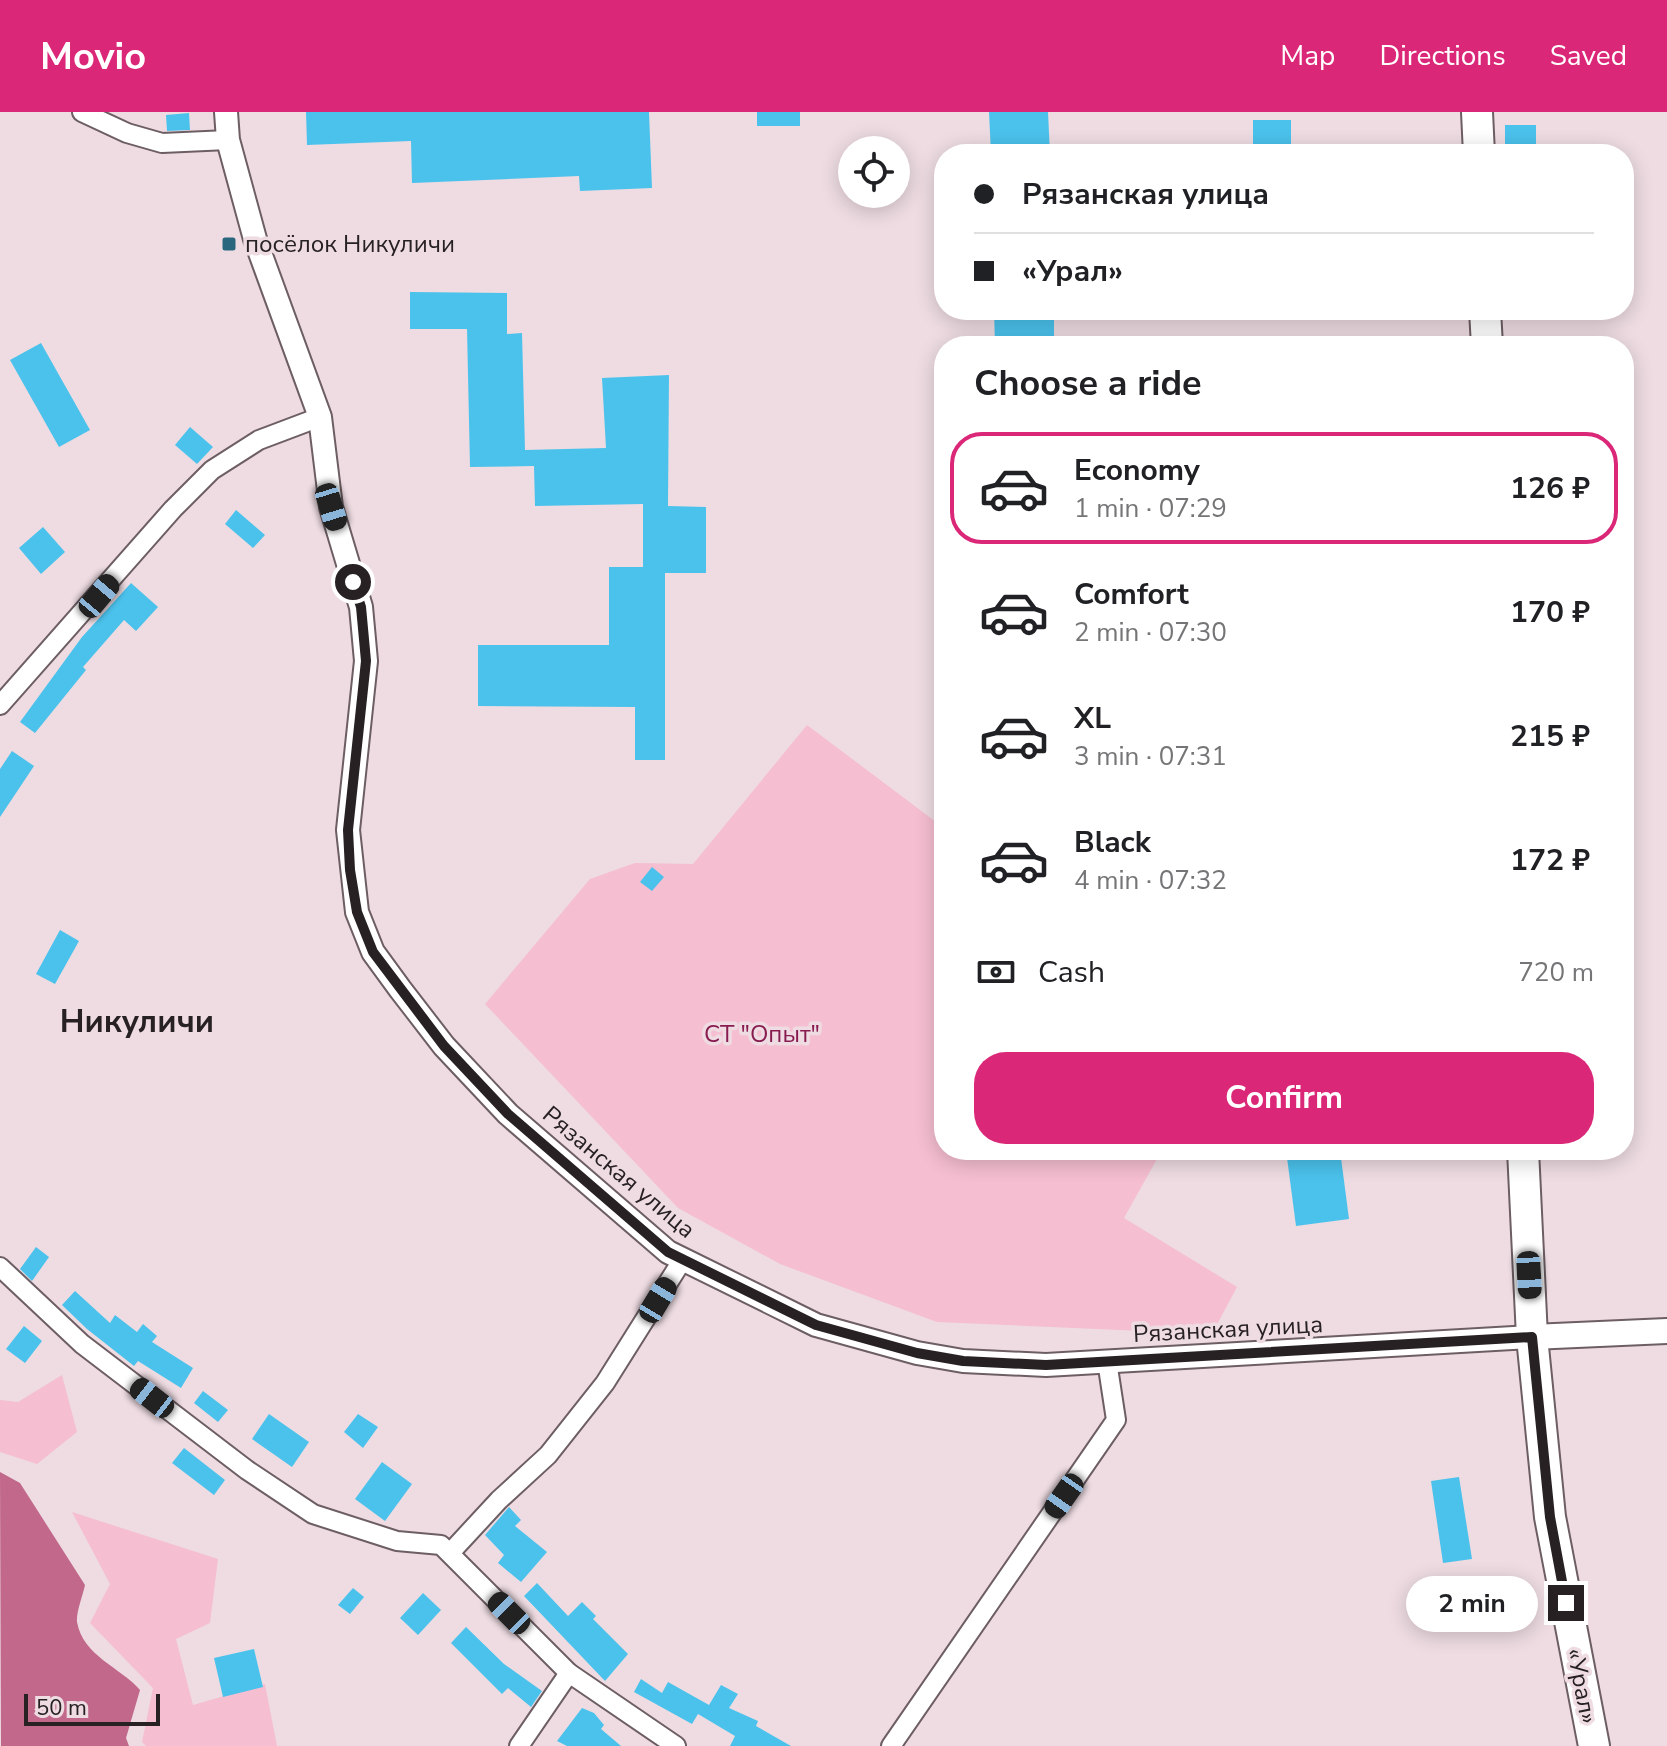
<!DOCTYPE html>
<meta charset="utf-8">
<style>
body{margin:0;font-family:"Nunito Sans",sans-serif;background:#f2f2f2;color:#202124;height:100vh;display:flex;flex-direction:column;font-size:30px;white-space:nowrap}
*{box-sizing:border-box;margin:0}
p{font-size:26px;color:#757577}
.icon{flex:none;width:44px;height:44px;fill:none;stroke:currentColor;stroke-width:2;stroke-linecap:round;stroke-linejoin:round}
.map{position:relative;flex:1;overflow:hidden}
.drawer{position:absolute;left:934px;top:224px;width:700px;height:824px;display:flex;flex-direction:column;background:#fff;border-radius:32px;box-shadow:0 4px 20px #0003}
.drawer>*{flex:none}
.guide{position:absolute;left:934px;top:32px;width:700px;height:176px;border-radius:32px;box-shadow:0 4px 20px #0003;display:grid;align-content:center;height:176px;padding:0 40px;background:#fff}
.tools{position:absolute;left:838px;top:24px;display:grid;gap:16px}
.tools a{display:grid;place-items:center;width:72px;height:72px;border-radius:50%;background:#fff;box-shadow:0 4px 20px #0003;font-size:40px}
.scale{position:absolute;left:24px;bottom:20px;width:136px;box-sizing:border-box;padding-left:8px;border:4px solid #272123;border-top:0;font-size:22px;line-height:28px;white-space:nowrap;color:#272123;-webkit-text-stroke:6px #eedce2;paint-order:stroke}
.end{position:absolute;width:36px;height:36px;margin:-18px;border:10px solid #272123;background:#fff;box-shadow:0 0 0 4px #fff}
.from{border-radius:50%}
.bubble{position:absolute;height:56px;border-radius:28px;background:#fff;box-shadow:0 4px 20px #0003;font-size:26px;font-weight:700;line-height:56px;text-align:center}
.car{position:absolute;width:24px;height:48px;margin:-24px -12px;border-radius:10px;box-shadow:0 0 6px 2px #0007;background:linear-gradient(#222 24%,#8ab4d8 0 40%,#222 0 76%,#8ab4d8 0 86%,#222 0)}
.guide b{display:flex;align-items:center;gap:28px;height:76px;font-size:30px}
.guide b+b{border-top:2px solid #e0e0e0}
.guide i{width:20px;height:20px;background:#202124}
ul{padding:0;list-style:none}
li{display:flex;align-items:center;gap:24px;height:112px;margin:0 16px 12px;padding:0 24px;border:4px solid transparent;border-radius:32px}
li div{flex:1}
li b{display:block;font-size:30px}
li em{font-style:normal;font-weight:700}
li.selected{border-color:#db2777}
li>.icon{width:72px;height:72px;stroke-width:1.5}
h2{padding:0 40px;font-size:36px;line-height:96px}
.pay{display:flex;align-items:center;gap:20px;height:88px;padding:0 40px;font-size:30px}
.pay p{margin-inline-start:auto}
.button{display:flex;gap:16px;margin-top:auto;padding:16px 40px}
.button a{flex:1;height:92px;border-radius:32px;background:#db2777;color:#fff;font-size:32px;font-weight:700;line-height:92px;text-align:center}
header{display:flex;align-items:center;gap:48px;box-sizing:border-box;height:112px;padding:0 40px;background:#db2777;color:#fff}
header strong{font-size:38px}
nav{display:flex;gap:44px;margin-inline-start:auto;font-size:28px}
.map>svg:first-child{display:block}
.green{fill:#f5bed1}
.water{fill:#c1688b}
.building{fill:#4bc2ec}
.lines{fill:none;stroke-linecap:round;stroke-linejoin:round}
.service-casing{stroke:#6d5e63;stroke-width:13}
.minor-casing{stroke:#6d5e63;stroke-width:22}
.tertiary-casing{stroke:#6d5e63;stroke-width:26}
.secondary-casing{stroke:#6d5e63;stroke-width:28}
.trunk-casing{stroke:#6d5e63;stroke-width:34}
.service{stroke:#fff;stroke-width:9}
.minor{stroke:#fff;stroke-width:18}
.tertiary{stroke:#fff;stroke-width:22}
.secondary{stroke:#fff;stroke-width:24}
.trunk{stroke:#fff;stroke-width:30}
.route{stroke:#272123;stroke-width:10}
.poi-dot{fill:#2a677e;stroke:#eedce2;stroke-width:3}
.labels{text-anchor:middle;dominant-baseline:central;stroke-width:7;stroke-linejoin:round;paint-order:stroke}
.poi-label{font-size:24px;fill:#272123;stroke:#eedce2;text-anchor:start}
.park-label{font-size:24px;fill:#881c51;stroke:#eedce2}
.street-label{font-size:24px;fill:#272123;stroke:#eedce2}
.district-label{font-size:32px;font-weight:bold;fill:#272123;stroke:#eedce2}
</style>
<header>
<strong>Movio</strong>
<nav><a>Map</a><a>Directions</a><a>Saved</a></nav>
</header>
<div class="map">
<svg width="1667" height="1634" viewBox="0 0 1667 1634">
<rect width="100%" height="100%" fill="#eedce2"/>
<!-- green -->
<g class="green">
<path d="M 807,613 L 944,716 L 944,1038 L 1162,1038 L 1124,1106 L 1237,1175 L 1212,1222 L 937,1210 L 780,1152 L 678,1096 L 485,892 L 590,767 L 635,751 L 693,752 Z"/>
<path d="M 62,1263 L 77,1320 L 37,1352 L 0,1340 L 0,1288 L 18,1290 Z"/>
<path d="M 72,1400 L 218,1447 L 210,1511 L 176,1527 L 193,1593 L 265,1572 L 277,1634 L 146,1634 L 142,1630 L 153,1576 L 90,1511 L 110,1472 Z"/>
</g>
<!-- water -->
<path class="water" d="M 0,1360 L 20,1371 L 85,1473 C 83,1483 76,1500 77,1510 C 83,1544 120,1555 140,1578 L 126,1626 L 129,1634 L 1,1634 Z"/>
<!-- building -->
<g class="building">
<path d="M 306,0 L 649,0 L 652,76 L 580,79 L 579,64 L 412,71 L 411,29 L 307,33 Z"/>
<rect x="757" y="0" width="43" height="14"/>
<path d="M 989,0 L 1048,0 L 1050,42 L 991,42 Z"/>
<path d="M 189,1 L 190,18 L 167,19 L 166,3 Z"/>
<rect x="1253" y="8" width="38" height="34"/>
<rect x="1505" y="13" width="31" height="29"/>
<path d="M 410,180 L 507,181 L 507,222 L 522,221 L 525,338 L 606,336 L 602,266 L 669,263 L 668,394 L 706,395 L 706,461 L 665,461 L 665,648 L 635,648 L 635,595 L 478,594 L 478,533 L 609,533 L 609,455 L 643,455 L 643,392 L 535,394 L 534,354 L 470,355 L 467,217 L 410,217 Z"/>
<path d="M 994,198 L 1054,198 L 1054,234 L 995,234 Z"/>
<path d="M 41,231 L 90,318 L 59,335 L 10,248 Z"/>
<path d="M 190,315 L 213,335 L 197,352 L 175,333 Z"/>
<path d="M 236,398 L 265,423 L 253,436 L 225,412 Z"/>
<path d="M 43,415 L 65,440 L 41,462 L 19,436 Z"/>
<path d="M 131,471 L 158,495 L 136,519 L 124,508 L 83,555 L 86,558 L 35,621 L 20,610 L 82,525 Z"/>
<path d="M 12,639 L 34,654 L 0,705 L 0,657 Z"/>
<path d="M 652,755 L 664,765 L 652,779 L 640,770 Z"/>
<path d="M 60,818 L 79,829 L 55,872 L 36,862 Z"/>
<path d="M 1286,1038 L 1340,1038 L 1349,1107 L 1296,1114 Z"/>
<path d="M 36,1135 L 49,1145 L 32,1169 L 20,1157 Z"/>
<path d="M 75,1179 L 110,1211 L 115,1203 L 137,1220 L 143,1212 L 157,1224 L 152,1230 L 193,1256 L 181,1276 L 138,1249 L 134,1254 L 87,1217 L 62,1193 Z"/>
<path d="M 24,1214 L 42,1229 L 25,1251 L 6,1237 Z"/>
<path d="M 203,1279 L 228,1298 L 218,1310 L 194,1291 Z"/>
<path d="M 269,1302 L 309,1330 L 292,1355 L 252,1327 Z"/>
<path d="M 358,1302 L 378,1315 L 363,1336 L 344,1320 Z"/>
<path d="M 184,1336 L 225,1368 L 214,1383 L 172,1351 Z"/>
<path d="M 382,1350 L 412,1372 L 385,1409 L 355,1387 Z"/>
<path d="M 1459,1365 L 1472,1447 L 1443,1451 L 1431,1369 Z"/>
<path d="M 509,1395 L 521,1408 L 515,1414 L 547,1440 L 521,1470 L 498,1451 L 504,1443 L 485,1423 Z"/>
<path d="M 537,1471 L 568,1504 L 582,1490 L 596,1504 L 593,1507 L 628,1542 L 605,1569 L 524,1484 Z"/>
<path d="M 353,1476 L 364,1485 L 350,1502 L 338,1493 Z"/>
<path d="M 423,1481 L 441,1498 L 418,1523 L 400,1506 Z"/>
<path d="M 466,1515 L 504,1552 L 542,1579 L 531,1595 L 508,1576 L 502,1582 L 451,1531 Z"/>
<path d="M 254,1537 L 263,1575 L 223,1585 L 214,1546 Z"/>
<path d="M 641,1567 L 662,1581 L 668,1570 L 709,1593 L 721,1573 L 738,1582 L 729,1596 L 758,1609 L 756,1614 L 791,1634 L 730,1634 L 735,1624 L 698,1602 L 692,1612 L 634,1580 Z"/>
<path d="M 582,1596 L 594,1601 L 604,1613 L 601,1617 L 621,1634 L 567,1634 L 557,1629 Z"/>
</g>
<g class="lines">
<defs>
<path id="service" d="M 944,476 L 944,491"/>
<g id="minor">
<path d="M 82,0 L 127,21 L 162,31 L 228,28"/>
<path d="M 0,593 L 173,397 L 212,358 L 259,328 L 320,305"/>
<path d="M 0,1155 L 82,1232 L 247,1358 L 313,1402 L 397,1429 L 441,1433 L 569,1561 L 676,1634"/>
<path d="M 450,1441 L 499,1388 L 548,1343 L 605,1271 L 683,1147"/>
<path d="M 519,1634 L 569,1561"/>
<path d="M 891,1634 L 1116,1308 L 1107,1249"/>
</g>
<path id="tertiary" d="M 226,0 L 228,28 L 255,127 L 320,305 L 331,395 L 361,495 L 366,549 L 348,718 L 357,800 L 373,840 L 400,877 L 444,934 L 508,1002 L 668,1140 L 816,1213 L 917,1241 L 963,1249 L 1046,1253 L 1532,1225"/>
<path id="secondary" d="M 1532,1225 L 1667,1219"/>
<g id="trunk">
<path d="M 1477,0 L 1479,42"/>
<path d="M 1485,198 L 1487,234"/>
<path d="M 1523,1038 L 1532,1225 L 1550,1405 L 1594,1634"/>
</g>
</defs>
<!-- service casing -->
<use href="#service" class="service-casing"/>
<!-- minor casing -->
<use href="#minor" class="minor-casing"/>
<!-- tertiary casing -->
<use href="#tertiary" class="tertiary-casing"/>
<!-- secondary casing -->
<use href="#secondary" class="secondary-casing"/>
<!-- trunk casing -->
<use href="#trunk" class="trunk-casing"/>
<!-- service -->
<use href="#service" class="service"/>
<!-- minor -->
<use href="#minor" class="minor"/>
<!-- tertiary -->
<use href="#tertiary" class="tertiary"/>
<!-- secondary -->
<use href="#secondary" class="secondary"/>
<!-- trunk -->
<use href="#trunk" class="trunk"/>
</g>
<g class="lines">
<!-- route -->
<path class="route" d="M 353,470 L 361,495 L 366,549 L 348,718 L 350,758 L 357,800 L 373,840 L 444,934 L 508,1002 L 668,1140 L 816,1213 L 917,1241 L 963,1249 L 1046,1253 L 1532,1225 L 1550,1405 L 1566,1491"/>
</g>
<!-- markers -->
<rect class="poi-dot" x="221" y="124" width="16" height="16" rx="4"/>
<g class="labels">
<!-- poi labels -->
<g class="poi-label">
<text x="245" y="132">посёлок Никуличи</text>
</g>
<!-- park labels -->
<g class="park-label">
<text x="762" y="922">СТ "Опыт"</text>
</g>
<!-- street labels -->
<g class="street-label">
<text transform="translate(619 1060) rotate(40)">Рязанская улица</text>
<text transform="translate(1228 1217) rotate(-3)">Рязанская улица</text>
<text transform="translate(1582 1574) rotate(79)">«Урал»</text>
</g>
<!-- district labels -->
<g class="district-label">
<text x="137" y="909">Никуличи</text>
</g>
</g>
</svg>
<div class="tools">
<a><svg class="icon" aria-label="locate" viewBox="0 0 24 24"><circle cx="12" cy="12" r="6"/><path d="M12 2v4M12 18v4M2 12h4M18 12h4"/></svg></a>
</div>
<div class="scale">50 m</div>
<i class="end from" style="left:353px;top:470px"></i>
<i class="end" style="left:1566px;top:1491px"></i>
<div class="bubble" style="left:1406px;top:1464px;width:132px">2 min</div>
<i class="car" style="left:331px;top:395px;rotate:163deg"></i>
<i class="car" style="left:99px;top:484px;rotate:40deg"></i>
<i class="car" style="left:1529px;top:1163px;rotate:177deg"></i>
<i class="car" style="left:658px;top:1188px;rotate:31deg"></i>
<i class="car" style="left:152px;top:1286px;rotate:308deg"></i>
<i class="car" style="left:1064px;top:1384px;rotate:215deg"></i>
<i class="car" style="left:509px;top:1501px;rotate:315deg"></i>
<div class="guide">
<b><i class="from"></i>Рязанская улица</b>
<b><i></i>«Урал»</b>
</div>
<section class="drawer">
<h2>Choose a ride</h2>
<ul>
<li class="selected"><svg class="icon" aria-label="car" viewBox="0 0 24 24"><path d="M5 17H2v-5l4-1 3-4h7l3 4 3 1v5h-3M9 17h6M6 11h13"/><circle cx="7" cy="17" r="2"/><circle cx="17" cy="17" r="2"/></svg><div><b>Economy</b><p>1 min · 07:29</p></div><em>126 ₽</em></li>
<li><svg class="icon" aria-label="car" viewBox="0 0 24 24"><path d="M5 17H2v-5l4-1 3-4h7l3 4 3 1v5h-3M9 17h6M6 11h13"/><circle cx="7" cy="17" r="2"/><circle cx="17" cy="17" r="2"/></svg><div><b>Comfort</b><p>2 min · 07:30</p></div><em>170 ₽</em></li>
<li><svg class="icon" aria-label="car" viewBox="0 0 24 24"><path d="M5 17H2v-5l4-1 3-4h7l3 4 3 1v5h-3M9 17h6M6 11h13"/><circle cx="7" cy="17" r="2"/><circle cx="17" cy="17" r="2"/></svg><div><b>XL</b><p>3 min · 07:31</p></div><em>215 ₽</em></li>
<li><svg class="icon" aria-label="car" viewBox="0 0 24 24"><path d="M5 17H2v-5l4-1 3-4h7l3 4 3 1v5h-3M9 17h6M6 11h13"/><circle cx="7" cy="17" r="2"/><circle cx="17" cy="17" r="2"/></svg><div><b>Black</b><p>4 min · 07:32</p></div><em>172 ₽</em></li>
</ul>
<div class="pay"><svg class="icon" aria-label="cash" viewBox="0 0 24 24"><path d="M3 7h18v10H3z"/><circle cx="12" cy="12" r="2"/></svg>Cash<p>720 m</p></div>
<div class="button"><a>Confirm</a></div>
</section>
</div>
